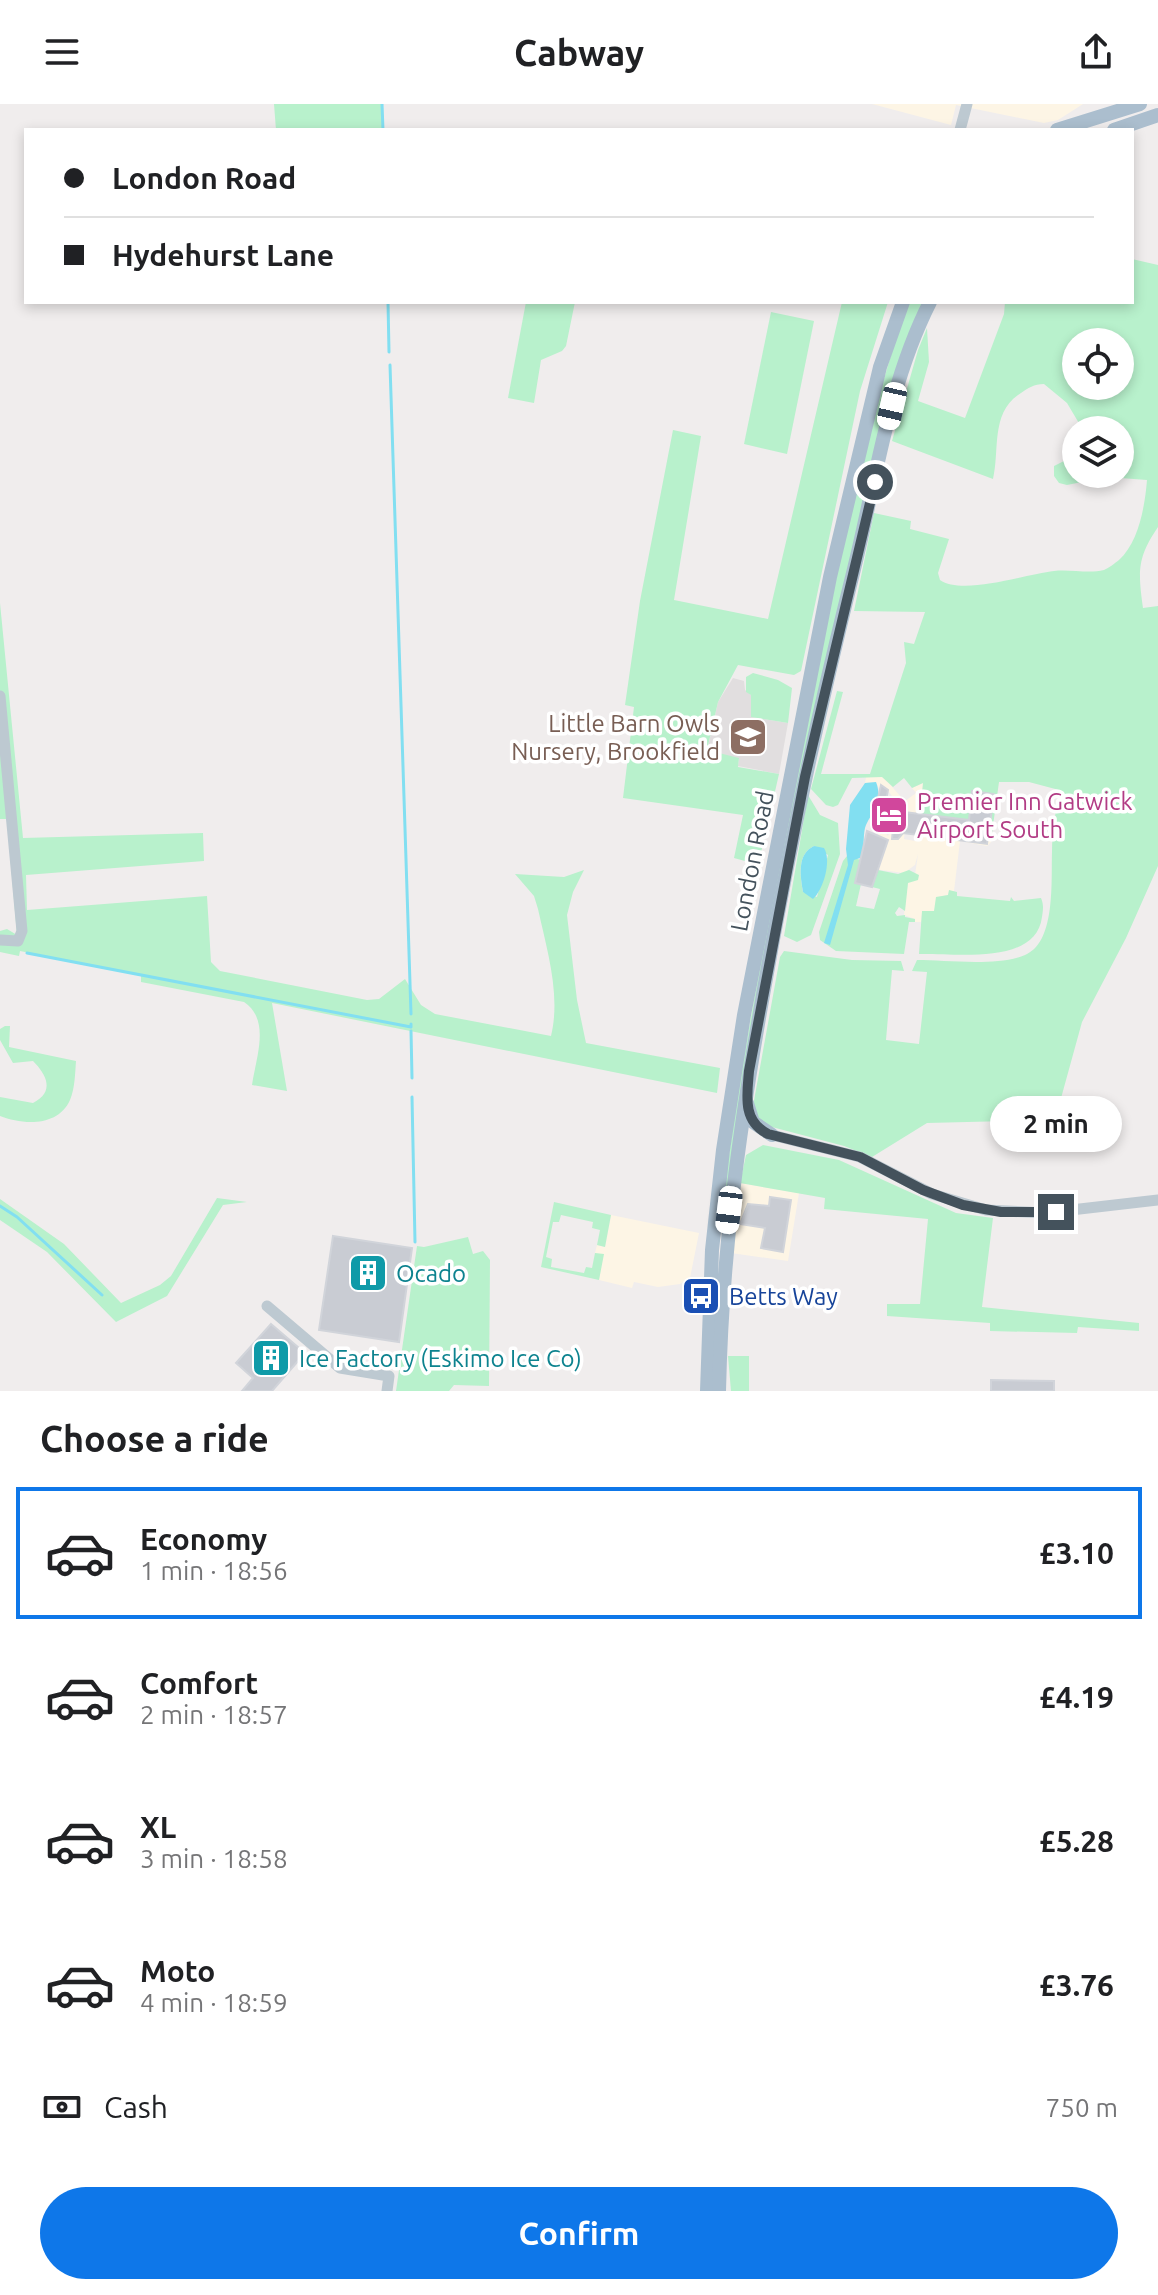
<!DOCTYPE html>
<meta charset="utf-8">
<style>
body{margin:0;font-family:Ubuntu,sans-serif;background:#f6f6f6;color:#202124;height:100vh;display:flex;flex-direction:column;font-size:30px;white-space:nowrap}
*{box-sizing:border-box;margin:0}
p{font-size:26px;color:#757577}
.icon{flex:none;width:44px;height:44px;fill:none;stroke:currentColor;stroke-width:2;stroke-linecap:round;stroke-linejoin:round}
.map{position:relative;height:1287px;overflow:hidden}
.side{display:flex;flex-direction:column;background:#fff;flex:1}
.side>*{flex:none}
.top-card{position:absolute;left:24px;top:24px;width:1110px;height:176px;border-radius:0px;box-shadow:0 4px 12px #0003;display:grid;align-content:center;height:176px;padding:0 40px;background:#fff}
.fabs{position:absolute;left:1062px;top:224px;display:grid;gap:16px}
.fabs a{display:grid;place-items:center;width:72px;height:72px;border-radius:50%;background:#fff;box-shadow:0 4px 12px #0003;font-size:40px}
.end{position:absolute;width:36px;height:36px;margin:-18px;border:10px solid #44525c;background:#fff;box-shadow:0 0 0 4px #fff}
.from{border-radius:50%}
.bubble{position:absolute;height:56px;border-radius:28px;background:#fff;box-shadow:0 4px 12px #0003;font-size:26px;font-weight:600;line-height:56px;text-align:center}
.car{position:absolute;width:24px;height:48px;margin:-24px -12px;border-radius:10px;box-shadow:0 0 6px 2px #0007;background:linear-gradient(#fff 24%,#345 0 40%,#fff 0 76%,#345 0 86%,#fff 0)}
.top-card b{display:flex;align-items:center;gap:28px;height:76px;font-size:30px}
.top-card b+b{border-top:2px solid #e0e0e0}
.top-card i{width:20px;height:20px;background:#202124}
ul{padding:0;list-style:none}
li{display:flex;align-items:center;gap:24px;height:132px;margin:0 16px 12px;padding:0 24px;border:4px solid transparent;border-radius:0px}
li div{flex:1}
li b{display:block;font-size:30px}
li em{font-style:normal;font-weight:600}
li.current{border-color:#0e77e9}
li>.icon{width:72px;height:72px;stroke-width:1.5}
h2{padding:0 40px;font-size:36px;line-height:96px}
.pay{display:flex;align-items:center;gap:20px;height:88px;padding:0 40px;font-size:30px}
.pay p{margin-inline-start:auto}
.primary-button{display:flex;gap:16px;margin-top:auto;padding:16px 40px}
.primary-button a{flex:1;height:92px;border-radius:48px;background:#0e77e9;color:#fff;font-size:32px;font-weight:600;line-height:92px;text-align:center}
header{display:flex;justify-content:space-between;align-items:center;height:104px;padding:0 40px;background:#fff;font-size:36px;font-weight:600}
.map>svg:first-child{display:block}
.commercial{fill:#fdf5e5}
.education{fill:#e1dedf}
.green{fill:#b8f1cc;fill-rule:evenodd}
.water{fill:#82dff1}
.lines{fill:none;stroke-linecap:round;stroke-linejoin:round}
.stream{stroke:#82dff1;stroke-width:3}
.building{fill:#c9ccd3;stroke:#d1d4da;stroke-width:2}
.minor{stroke:#bdc9d1;stroke-width:11}
.major{stroke:#abbece;stroke-width:14}
.route{stroke:#44525c;stroke-width:10}
.labels{text-anchor:middle;dominant-baseline:central;stroke-width:7;stroke-linejoin:round;paint-order:stroke}
.education-label{font-size:24px;fill:#785e54;stroke:#fff;text-anchor:end}
.hotel-label{font-size:24px;fill:#b23c85;stroke:#fff;text-anchor:start}
.street-label{font-size:24px;fill:#44525c;stroke:#fff}
.culture-label{font-size:24px;fill:#0d838f;stroke:#fff;text-anchor:start}
.transit-label{font-size:24px;fill:#164399;stroke:#fff;text-anchor:start}
</style>
<header><svg class="icon" aria-label="menu" viewBox="0 0 24 24"><path d="M4 6h16M4 12h16M4 18h16"/></svg>Cabway<svg class="icon" aria-label="share" viewBox="0 0 24 24"><path d="M12 15V3M7 8l5-5 5 5M5 13v7h14v-7"/></svg></header>
<div class="map">
<svg width="1158" height="1287" viewBox="0 0 1158 1287">
<rect width="100%" height="100%" fill="#f0eded"/>
<!-- commercial -->
<g class="commercial">
<path d="M 872,0 L 1083,0 L 1058,16 L 1044,19 L 956,1 L 951,21 Z"/>
<path d="M 866,673 L 883,673 L 905,697 L 916,689 L 912,684 L 923,679 L 920,710 L 905,708 L 902,711 L 902,705 L 885,683 L 881,682 L 880,687 L 876,678 L 865,679 Z"/>
<path d="M 879,717 L 910,721 L 905,724 L 904,735 L 915,737 L 916,731 L 986,740 L 988,729 L 992,729 L 991,738 L 987,742 L 960,737 L 954,787 L 949,787 L 948,791 L 939,793 L 934,807 L 922,808 L 921,818 L 915,818 L 915,815 L 904,811 L 908,778 L 915,771 L 918,750 L 915,761 L 904,769 L 874,765 L 887,742 L 878,734 L 879,727 L 872,723 L 882,725 L 888,732 L 892,723 L 878,720 Z"/>
<path d="M 740,1079 L 799,1089 L 788,1157 L 731,1149 Z"/>
<path d="M 611,1111 L 699,1129 L 690,1174 L 680,1180 L 658,1183 L 634,1178 L 632,1184 L 599,1176 L 603,1151 L 595,1149 L 597,1141 L 605,1143 Z"/>
</g>
<!-- education -->
<path class="education" d="M 733,574 L 744,577 L 745,586 L 751,591 L 751,613 L 788,619 L 779,670 L 738,662 L 739,655 L 707,647 L 718,598 Z"/>
<!-- green -->
<g class="green">
<path d="M 274,0 L 382,0 L 383,26 L 276,26 Z"/>
<path d="M 1132,155 L 1158,161 L 1158,423 C 1137,454 1138,467 1143,504 L 1158,502 L 1158,762 L 1126,834 L 1082,918 L 1055,1016 L 927,1019 L 872,1053 L 844,1042 L 768,1022 L 758,1016 L 753,1002 L 780,853 L 784,847 L 852,856 L 901,857 L 904,867 L 892,866 L 886,936 L 919,940 L 927,868 L 912,867 L 917,856 C 946,856 1001,863 1027,850 C 1056,836 1051,775 1052,748 C 1052,728 1056,707 1059,686 L 1029,678 L 999,678 L 992,729 L 990,729 L 994,690 L 972,687 L 969,716 L 920,710 L 923,679 L 912,684 L 904,674 L 893,683 L 882,673 L 852,674 L 838,701 L 833,703 L 826,701 L 811,685 L 837,587 L 843,588 L 821,670 L 870,670 L 906,559 L 904,538 L 914,540 L 925,508 L 854,507 L 874,409 L 911,417 L 910,425 L 949,435 L 938,469 L 940,476 C 963,492 1026,470 1054,467 C 1070,465 1089,470 1104,466 C 1109,464 1115,459 1119,456 C 1139,438 1145,401 1147,376 L 1107,373 L 1067,381 L 1059,379 L 1054,372 L 1054,362 L 1076,351 L 1076,370 L 1120,370 L 1120,326 L 1083,326 L 1067,299 L 1044,280 C 1034,280 1028,284 1021,289 C 990,308 1000,345 993,375 L 892,337 L 918,246 L 927,224 L 929,258 L 918,297 L 965,314 L 1004,210 L 1005,198 L 1132,198 ZM 1076,238 L 1120,238 L 1120,282 L 1076,282 Z"/>
<path d="M 526,198 L 575,198 L 566,242 L 562,247 L 541,256 L 534,299 L 508,294 Z"/>
<path d="M 842,198 L 888,198 L 860,287 L 801,567 L 794,571 L 738,561 L 718,598 L 707,646 L 739,654 L 738,663 L 779,670 L 760,753 L 752,759 L 734,754 L 743,711 L 623,694 L 634,603 L 625,601 L 640,497 L 673,326 L 701,332 L 674,496 L 768,515 Z"/>
<path d="M 908,198 L 925,198 L 828,560 L 724,1114 L 721,1114 C 738,966 768,820 797,674 C 827,514 856,352 908,198 Z"/>
<path d="M 771,208 L 814,217 L 787,350 L 744,340 Z"/>
<path d="M 0,499 L 23,734 L 203,729 L 204,757 L 26,771 L 27,806 L 207,792 L 211,858 L 220,867 L 367,896 L 379,895 L 405,875 L 421,901 L 435,910 L 551,932 C 561,891 547,846 538,805 L 534,792 L 515,770 L 564,773 L 584,766 L 573,788 L 567,811 L 577,896 L 586,939 L 720,964 L 717,989 L 272,899 L 287,987 L 252,981 C 256,953 271,916 244,898 L 141,878 L 141,871 L 20,847 L 19,852 L 0,848 L 0,827 L 7,825 L 17,831 L 7,715 L 0,715 Z"/>
<path d="M 753,569 L 778,576 L 792,584 L 788,619 L 751,613 L 751,591 L 746,588 L 746,573 Z"/>
<path d="M 808,691 L 820,711 L 838,719 L 840,750 L 811,831 L 797,838 L 784,832 ZM 814,742 L 828,751 L 817,793 L 803,788 C 800,771 797,750 814,742 Z"/>
<path d="M 847,752 L 861,756 L 861,780 L 856,802 L 874,805 L 880,785 L 872,783 L 878,766 L 898,770 L 909,766 L 919,771 L 918,776 L 908,779 L 905,807 L 899,803 L 895,809 L 897,812 L 905,811 L 905,813 L 915,815 L 915,818 L 909,818 L 904,850 L 836,847 L 820,836 L 819,828 L 843,757 Z"/>
<path d="M 949,786 L 957,788 L 957,792 L 1010,797 L 1011,793 L 1014,797 L 1041,794 C 1044,801 1043,806 1042,813 C 1036,862 955,849 919,850 L 922,807 L 934,807 L 936,793 L 948,791 Z"/>
<path d="M 5,922 L 10,922 L 9,943 L 76,957 C 75,970 75,984 70,996 C 58,1023 23,1021 0,1012 L 0,993 L 33,999 C 55,988 47,971 33,957 L 13,959 L 0,936 L 0,925 Z"/>
<path d="M 763,1041 L 839,1056 L 956,1109 L 993,1114 L 982,1203 L 1139,1219 L 1139,1227 L 1078,1223 L 1077,1229 L 990,1227 L 990,1219 L 887,1212 L 887,1200 L 920,1200 L 928,1115 L 824,1105 L 825,1094 L 740,1079 L 746,1051 Z"/>
<path d="M 217,1094 L 247,1098 L 223,1101 L 167,1192 L 116,1218 L 47,1148 L 0,1116 L 0,1095 L 64,1140 L 121,1199 L 160,1181 L 171,1172 Z"/>
<path d="M 554,1098 L 611,1111 L 605,1143 L 597,1141 L 600,1126 L 592,1124 L 593,1118 L 561,1111 L 559,1118 L 553,1118 L 546,1153 L 552,1155 L 551,1163 L 584,1169 L 586,1163 L 592,1164 L 595,1149 L 604,1150 L 599,1176 L 541,1163 Z"/>
<path d="M 468,1133 L 473,1150 L 483,1147 L 490,1156 L 489,1282 L 454,1281 L 449,1287 L 396,1287 L 417,1142 L 424,1143 Z"/>
<path d="M 728,1252 L 749,1252 L 749,1287 L 731,1287 Z"/>
</g>
<!-- water -->
<g class="water">
<path d="M 876,678 C 883,696 873,707 866,721 C 863,727 864,743 863,753 L 854,756 L 830,841 L 824,839 L 848,761 L 846,745 L 850,701 L 865,679 Z"/>
<path d="M 814,742 L 824,744 C 832,757 823,786 813,795 L 803,788 C 800,771 797,750 814,742 Z"/>
</g>
<g class="lines">
<!-- stream -->
<g class="stream">
<path d="M 382,0 L 383,26"/>
<path d="M 388,198 L 389,248"/>
<path d="M 390,261 L 411,910"/>
<path d="M 27,849 L 411,923 L 411,920"/>
<path d="M 411,927 L 412,974"/>
<path d="M 412,993 L 415,1138"/>
<path d="M 0,1102 L 17,1113 L 102,1191"/>
</g>
</g>
<!-- building -->
<g class="building">
<path d="M 881,681 L 888,686 L 882,717 L 873,716 Z"/>
<path d="M 972,687 L 994,690 L 987,740 L 903,729 L 898,735 L 892,735 L 896,696 L 904,708 L 969,716 Z"/>
<path d="M 867,727 L 888,736 L 872,783 L 855,779 Z"/>
<path d="M 770,1093 L 791,1096 L 783,1148 L 761,1144 L 765,1124 L 740,1120 L 748,1100 L 769,1102 Z"/>
<path d="M 333,1132 L 412,1144 L 399,1238 L 319,1226 Z"/>
<path d="M 271,1220 L 305,1249 L 272,1287 L 242,1287 L 253,1274 L 236,1259 Z"/>
<path d="M 991,1276 L 1054,1277 L 1054,1287 L 991,1287 Z"/>
</g>
<g class="lines">
<!-- minor -->
<g class="minor">
<path d="M 960,26 L 967,0"/>
<path d="M 0,592 L 22,827 L 18,837 L 0,836"/>
<path d="M 772,1031 L 860,1053 L 932,1090 L 986,1106 L 1045,1109 L 1158,1096"/>
<path d="M 267,1202 L 340,1264 L 389,1272 L 387,1287"/>
</g>
<!-- major -->
<g class="major">
<path d="M 1057,26 L 1140,0"/>
<path d="M 1114,26 L 1158,11"/>
<path d="M 747,999 L 753,1018 L 772,1031"/>
<path d="M 707,1287 L 712,1146 L 723,1046 L 744,911 L 830,473 L 880,263 L 903,198"/>
<path d="M 719,1287 C 722,1149 739,1027 763,891 C 788,748 819,606 854,465 C 876,376 888,281 930,198"/>
</g>
</g>
<g class="lines">
<!-- route -->
<path class="route" d="M 875,378 L 805,673 L 749,967 C 747,991 742,1017 768,1030 L 860,1053 L 923,1086 L 963,1101 L 1001,1108 L 1056,1108"/>
</g>
<!-- icons -->
<defs>
<symbol id="school-square" viewBox="-11 -11 22 22"><rect x="-9" y="-9" width="18" height="18" rx="4" fill="#8d6e63" stroke="#fff"/><path d="M0-5L7-2L0 1L-7-2ZM-4 1L0 2.5L4 1V4Q0 6-4 4Z" fill="#fff"/></symbol>
<symbol id="hotel-square" viewBox="-11 -11 22 22"><rect x="-9" y="-9" width="18" height="18" rx="4" fill="#d1479c" stroke="#fff"/><path d="M-6-4.5h1.5V1H6V5H4.5V3h-9V5H-6ZM-4 0a1.8 1.8 0 1 1 3.6 0ZM.5 0V-2.5h3Q6-2.5 6 0Z" fill="#fff"/></symbol>
<symbol id="building-square" viewBox="-11 -11 22 22"><rect x="-9" y="-9" width="18" height="18" rx="4" fill="#0f9aa8" stroke="#fff"/><path d="M-4-6H4V6H1V3H-1V6H-4ZM-2.5-4.3h1.7v1.8h-1.7ZM.8-4.3h1.7v1.8H.8ZM-2.5-1h1.7V.8h-1.7ZM.8-1h1.7V.8H.8Z" fill="#fff"/></symbol>
<symbol id="bus-square" viewBox="-11 -11 22 22"><rect x="-9" y="-9" width="18" height="18" rx="4" fill="#1a4fb4" stroke="#fff"/><path d="M-5-6H5V4H4V6H2V4H-2V6H-4V4H-5ZM-3.5-4V0h7V-4ZM-3.5 1.2v1.5H-2V1.2ZM2 1.2v1.5H3.5V1.2Z" fill="#fff"/></symbol>
</defs>
<g fill-rule="evenodd">
<use href="#school-square" x="726" y="611" width="44" height="44"/>
<use href="#hotel-square" x="867" y="689" width="44" height="44"/>
<use href="#building-square" x="346" y="1147" width="44" height="44"/>
<use href="#bus-square" x="679" y="1170" width="44" height="44"/>
<use href="#building-square" x="249" y="1232" width="44" height="44"/>
</g>
<g class="labels">
<!-- education labels -->
<g class="education-label">
<text x="720" y="619">Little Barn Owls<tspan x="720" dy="28">Nursery, Brookfield</tspan></text>
</g>
<!-- hotel labels -->
<g class="hotel-label">
<text x="917" y="697">Premier Inn Gatwick<tspan x="917" dy="28">Airport South</tspan></text>
</g>
<!-- street labels -->
<g class="street-label">
<text transform="translate(752 757) rotate(-79)">London Road</text>
</g>
<!-- culture labels -->
<g class="culture-label">
<text x="396" y="1169">Ocado</text>
<text x="299" y="1254">Ice Factory (Eskimo Ice Co)</text>
</g>
<!-- transit labels -->
<g class="transit-label">
<text x="729" y="1192">Betts Way</text>
</g>
</g>
</svg>
<div class="fabs">
<a><svg class="icon" aria-label="locate" viewBox="0 0 24 24"><circle cx="12" cy="12" r="6"/><path d="M12 2v4M12 18v4M2 12h4M18 12h4"/></svg></a>
<a><svg class="icon" aria-label="layers" viewBox="0 0 24 24"><path d="M12 4l9 5-9 5-9-5zM3 14l9 5 9-5"/></svg></a>
</div>
<i class="end from" style="left:875px;top:378px"></i>
<i class="end" style="left:1056px;top:1108px"></i>
<div class="bubble" style="left:990px;top:992px;width:132px">2 min</div>
<i class="car" style="left:892px;top:302px;rotate:193deg"></i>
<i class="car" style="left:729px;top:1106px;rotate:187deg"></i>
<div class="top-card">
<b><i class="from"></i>London Road</b>
<b><i></i>Hydehurst Lane</b>
</div>
</div>
<section class="side">
<h2>Choose a ride</h2>
<ul>
<li class="current"><svg class="icon" aria-label="car" viewBox="0 0 24 24"><path d="M5 17H2v-5l4-1 3-4h7l3 4 3 1v5h-3M9 17h6M6 11h13"/><circle cx="7" cy="17" r="2"/><circle cx="17" cy="17" r="2"/></svg><div><b>Economy</b><p>1 min · 18:56</p></div><em>£3.10</em></li>
<li><svg class="icon" aria-label="car" viewBox="0 0 24 24"><path d="M5 17H2v-5l4-1 3-4h7l3 4 3 1v5h-3M9 17h6M6 11h13"/><circle cx="7" cy="17" r="2"/><circle cx="17" cy="17" r="2"/></svg><div><b>Comfort</b><p>2 min · 18:57</p></div><em>£4.19</em></li>
<li><svg class="icon" aria-label="car" viewBox="0 0 24 24"><path d="M5 17H2v-5l4-1 3-4h7l3 4 3 1v5h-3M9 17h6M6 11h13"/><circle cx="7" cy="17" r="2"/><circle cx="17" cy="17" r="2"/></svg><div><b>XL</b><p>3 min · 18:58</p></div><em>£5.28</em></li>
<li><svg class="icon" aria-label="car" viewBox="0 0 24 24"><path d="M5 17H2v-5l4-1 3-4h7l3 4 3 1v5h-3M9 17h6M6 11h13"/><circle cx="7" cy="17" r="2"/><circle cx="17" cy="17" r="2"/></svg><div><b>Moto</b><p>4 min · 18:59</p></div><em>£3.76</em></li>
</ul>
<div class="pay"><svg class="icon" aria-label="cash" viewBox="0 0 24 24"><path d="M3 7h18v10H3z"/><circle cx="12" cy="12" r="2"/></svg>Cash<p>750 m</p></div>
<div class="primary-button"><a>Confirm</a></div>
</section>
